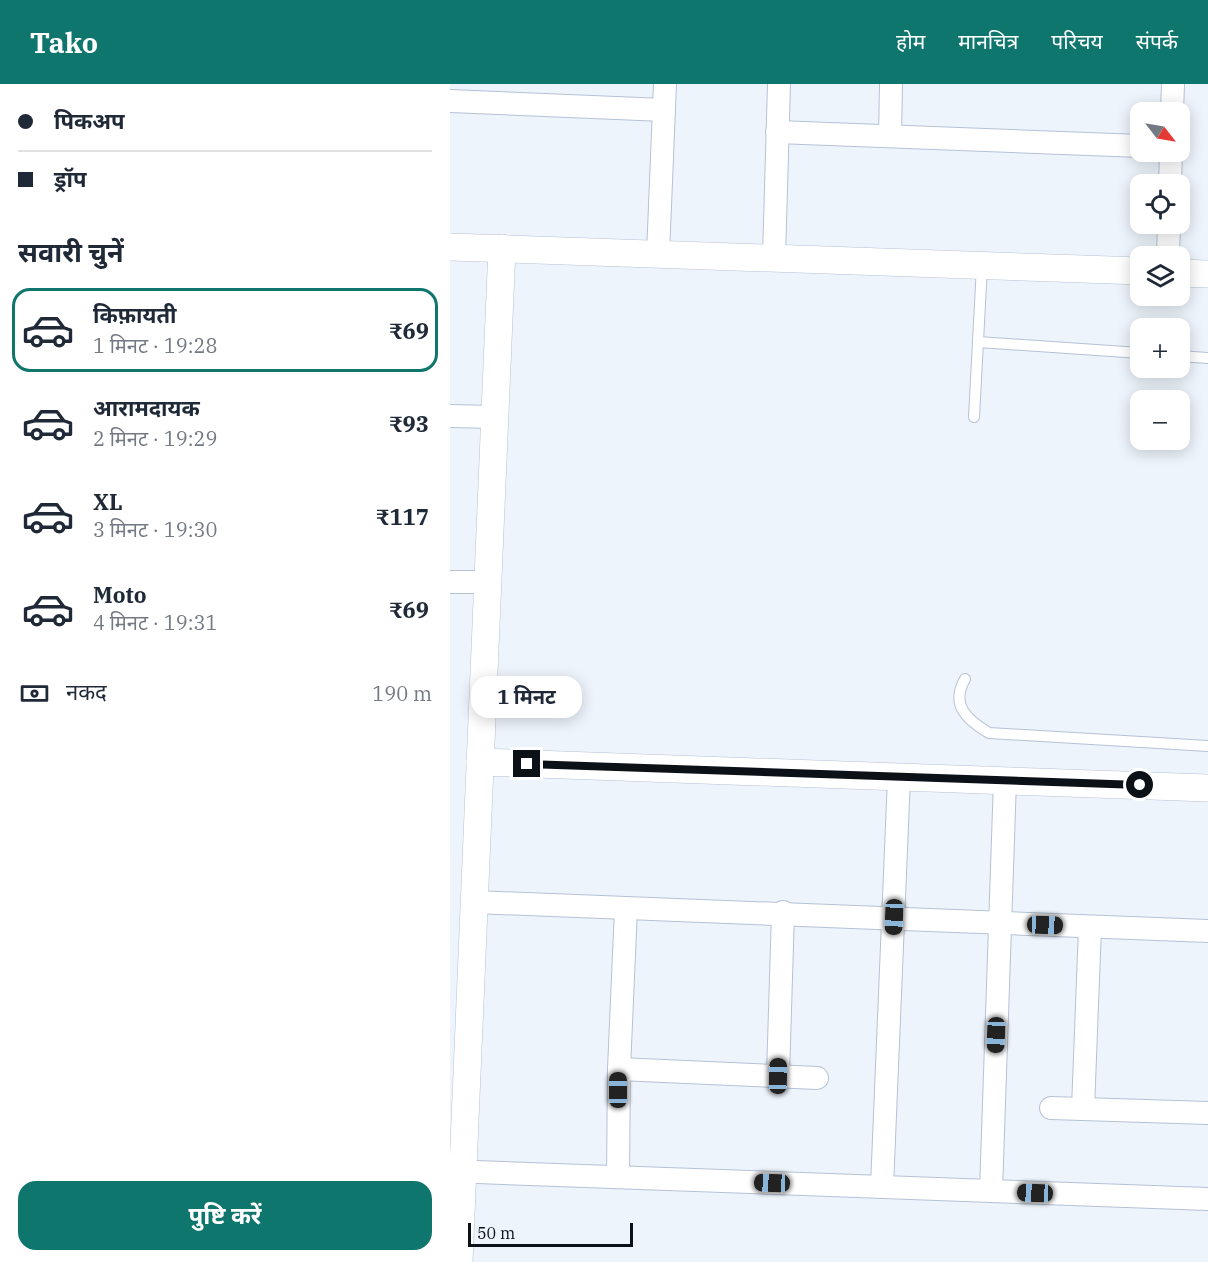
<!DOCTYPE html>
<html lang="hi">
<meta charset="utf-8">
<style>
body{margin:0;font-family:"IBM Plex Serif","Noto Sans Devanagari",serif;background:#f2f2f3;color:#1f2937;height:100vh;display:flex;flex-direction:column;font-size:22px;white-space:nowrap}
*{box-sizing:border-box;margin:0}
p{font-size:20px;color:#747a83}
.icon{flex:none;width:33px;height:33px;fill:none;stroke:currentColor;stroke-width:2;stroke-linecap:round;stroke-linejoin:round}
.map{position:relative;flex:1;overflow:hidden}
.details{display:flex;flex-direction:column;background:#fff;width:450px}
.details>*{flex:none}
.hud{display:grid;align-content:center;height:132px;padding:0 18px;background:#fff}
.needle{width:39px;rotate:121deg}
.fabs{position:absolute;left:680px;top:18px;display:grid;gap:12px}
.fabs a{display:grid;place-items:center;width:60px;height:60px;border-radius:12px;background:#fff;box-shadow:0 3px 15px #0003;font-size:30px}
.scale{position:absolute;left:18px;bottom:15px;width:165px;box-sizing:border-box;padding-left:6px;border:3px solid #0c1117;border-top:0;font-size:16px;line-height:21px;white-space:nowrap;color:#0c1117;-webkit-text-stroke:4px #eef4fc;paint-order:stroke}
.end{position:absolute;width:27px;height:27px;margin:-14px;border:8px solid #0c1117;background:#fff;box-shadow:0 0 0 3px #fff}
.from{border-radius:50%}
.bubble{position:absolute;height:42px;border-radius:18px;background:#fff;box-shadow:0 3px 15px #0003;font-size:20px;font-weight:700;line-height:42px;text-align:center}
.car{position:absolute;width:18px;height:36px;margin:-18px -9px;border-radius:8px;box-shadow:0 0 4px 2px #0007;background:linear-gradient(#222 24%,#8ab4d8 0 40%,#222 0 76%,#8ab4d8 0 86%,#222 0)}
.hud b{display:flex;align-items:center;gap:21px;height:57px;font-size:22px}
.hud b+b{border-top:2px solid #e0e1e3}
.hud i{width:15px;height:15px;background:#1f2937}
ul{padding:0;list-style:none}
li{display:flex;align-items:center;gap:18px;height:84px;margin:0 12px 9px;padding:0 6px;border:3px solid transparent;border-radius:18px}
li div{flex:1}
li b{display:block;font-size:22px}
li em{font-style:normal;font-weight:700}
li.on{border-color:#0f766e}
li>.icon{width:54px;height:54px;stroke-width:1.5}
h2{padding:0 18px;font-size:27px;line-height:72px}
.pay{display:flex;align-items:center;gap:15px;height:66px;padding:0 18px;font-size:22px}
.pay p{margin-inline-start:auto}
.cta{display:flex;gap:12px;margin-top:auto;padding:12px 18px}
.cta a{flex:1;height:69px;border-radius:18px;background:#0f766e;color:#fff;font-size:24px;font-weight:700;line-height:69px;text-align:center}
header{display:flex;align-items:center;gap:36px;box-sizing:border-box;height:84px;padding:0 30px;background:#0f766e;color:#fff}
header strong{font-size:28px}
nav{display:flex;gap:33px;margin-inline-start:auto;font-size:21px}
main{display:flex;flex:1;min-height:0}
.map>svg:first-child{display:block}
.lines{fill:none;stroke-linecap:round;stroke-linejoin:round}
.service-casing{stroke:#b5c2d5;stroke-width:12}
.minor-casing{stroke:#b5c2d5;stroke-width:24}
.tertiary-casing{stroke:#b5c2d5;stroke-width:28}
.service{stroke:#fff;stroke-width:10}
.minor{stroke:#fff;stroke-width:22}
.tertiary{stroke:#fff;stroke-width:27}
.route{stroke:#0c1117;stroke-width:8}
</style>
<header>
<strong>Tako</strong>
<nav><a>होम</a><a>मानचित्र</a><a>परिचय</a><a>संपर्क</a></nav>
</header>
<main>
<section class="details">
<div class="hud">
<b><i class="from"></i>पिकअप</b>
<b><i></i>ड्रॉप</b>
</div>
<h2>सवारी चुनें</h2>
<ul>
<li class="on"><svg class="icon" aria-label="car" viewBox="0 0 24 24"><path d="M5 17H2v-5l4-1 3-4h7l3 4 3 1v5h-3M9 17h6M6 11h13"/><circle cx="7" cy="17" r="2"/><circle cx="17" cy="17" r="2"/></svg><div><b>किफ़ायती</b><p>1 मिनट · 19:28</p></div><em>₹69</em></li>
<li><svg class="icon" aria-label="car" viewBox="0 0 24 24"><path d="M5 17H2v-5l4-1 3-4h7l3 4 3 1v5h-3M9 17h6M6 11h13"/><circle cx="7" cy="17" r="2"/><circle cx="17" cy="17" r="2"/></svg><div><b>आरामदायक</b><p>2 मिनट · 19:29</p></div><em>₹93</em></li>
<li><svg class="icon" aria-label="car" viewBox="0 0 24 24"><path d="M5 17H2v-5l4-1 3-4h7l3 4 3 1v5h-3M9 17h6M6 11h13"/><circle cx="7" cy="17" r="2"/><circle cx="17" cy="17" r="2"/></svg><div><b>XL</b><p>3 मिनट · 19:30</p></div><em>₹117</em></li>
<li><svg class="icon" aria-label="car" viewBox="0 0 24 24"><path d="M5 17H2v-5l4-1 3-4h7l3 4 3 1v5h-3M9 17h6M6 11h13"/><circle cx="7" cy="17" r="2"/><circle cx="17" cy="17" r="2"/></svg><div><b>Moto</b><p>4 मिनट · 19:31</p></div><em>₹69</em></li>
</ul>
<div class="pay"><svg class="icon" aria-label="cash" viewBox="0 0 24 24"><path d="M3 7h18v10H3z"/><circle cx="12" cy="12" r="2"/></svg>नकद<p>190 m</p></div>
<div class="cta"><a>पुष्टि करें</a></div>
</section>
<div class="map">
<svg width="758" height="1178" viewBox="0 0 758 1178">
<rect width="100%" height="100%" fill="#eef4fc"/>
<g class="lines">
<defs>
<g id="service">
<path d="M 528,258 L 690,269"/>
<path d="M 729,272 L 758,274"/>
<path d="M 524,333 L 532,182"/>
<path d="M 515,595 C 500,621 517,636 539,649 L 758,662"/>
</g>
<g id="minor">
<path d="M 0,17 L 214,26"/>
<path d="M 722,28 L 723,0"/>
<path d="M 327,48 L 690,62"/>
<path d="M 440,52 L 441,0"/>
<path d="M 720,100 L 721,68"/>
<path d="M 208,170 L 215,0"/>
<path d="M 718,172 L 719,140"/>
<path d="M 324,174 L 329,0"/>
<path d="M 0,332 L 44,333"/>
<path d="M 0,498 L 37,498"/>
<path d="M 24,818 L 758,847"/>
<path d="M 169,985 L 367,994"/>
<path d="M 328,992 L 333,828"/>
<path d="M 601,1024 L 758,1029"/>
<path d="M 633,1025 L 640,843"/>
<path d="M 0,1087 L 758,1115"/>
<path d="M 168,1093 L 169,985 L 176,824"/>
<path d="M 432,1103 L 449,693"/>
<path d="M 541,1107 L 555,696"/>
</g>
<g id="tertiary">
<path d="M 0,163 L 690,187"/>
<path d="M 729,189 L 758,190"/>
<path d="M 30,678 L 758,704"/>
<path d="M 9,1178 L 52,164"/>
</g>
</defs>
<!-- service casing -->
<use href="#service" class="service-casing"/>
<!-- minor casing -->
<use href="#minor" class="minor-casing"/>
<!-- tertiary casing -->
<use href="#tertiary" class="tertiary-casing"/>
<!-- service -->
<use href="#service" class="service"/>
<!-- minor -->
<use href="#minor" class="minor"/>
<!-- tertiary -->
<use href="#tertiary" class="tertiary"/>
</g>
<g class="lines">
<!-- route -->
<path class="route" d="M 77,680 L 690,701"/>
</g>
</svg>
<div class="fabs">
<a><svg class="needle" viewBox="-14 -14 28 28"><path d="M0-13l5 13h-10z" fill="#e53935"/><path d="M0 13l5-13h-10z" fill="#747a83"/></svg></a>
<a><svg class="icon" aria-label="locate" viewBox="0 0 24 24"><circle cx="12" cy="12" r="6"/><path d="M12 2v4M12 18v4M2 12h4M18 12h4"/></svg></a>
<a><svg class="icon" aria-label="layers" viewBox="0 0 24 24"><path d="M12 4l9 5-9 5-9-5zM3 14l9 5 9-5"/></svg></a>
<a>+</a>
<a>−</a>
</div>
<div class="scale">50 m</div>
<i class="end from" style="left:690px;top:701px"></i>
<i class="end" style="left:77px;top:680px"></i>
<div class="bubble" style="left:21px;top:592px;width:111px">1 मिनट</div>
<i class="car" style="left:444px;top:833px;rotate:182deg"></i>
<i class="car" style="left:595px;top:841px;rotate:92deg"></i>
<i class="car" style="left:546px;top:951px;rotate:182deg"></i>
<i class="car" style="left:328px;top:992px;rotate:1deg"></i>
<i class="car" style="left:168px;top:1006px;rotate:0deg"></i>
<i class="car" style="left:322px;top:1099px;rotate:272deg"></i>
<i class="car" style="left:585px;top:1109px;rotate:272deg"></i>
</div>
</main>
